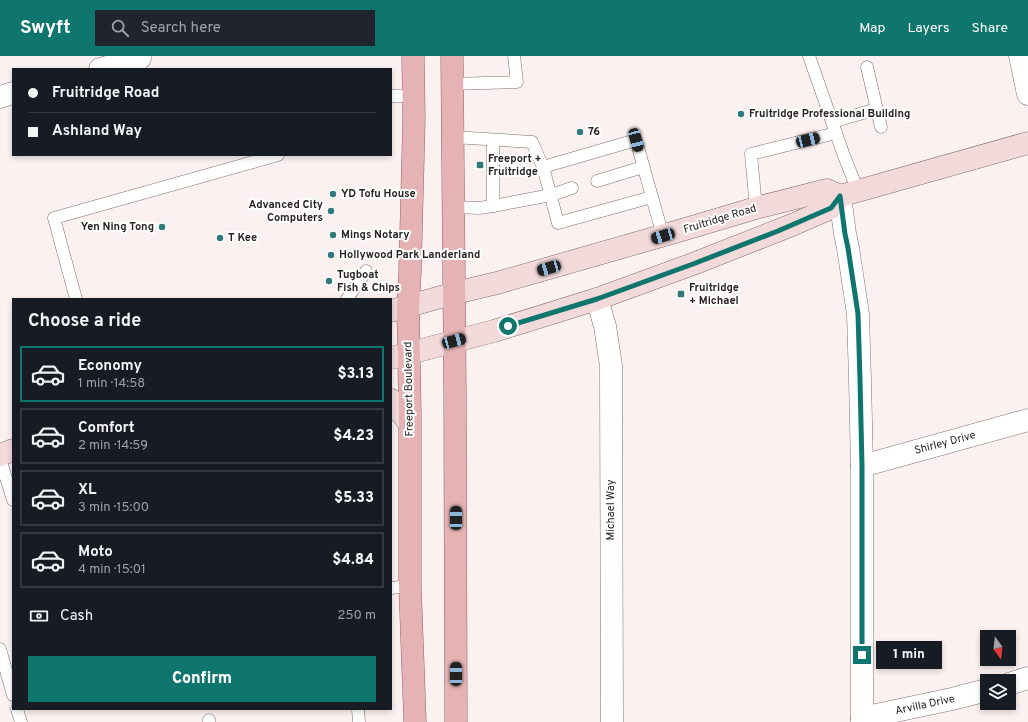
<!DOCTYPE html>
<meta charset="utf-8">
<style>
body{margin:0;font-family:Overpass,sans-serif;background:#20242c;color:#f1f3f6;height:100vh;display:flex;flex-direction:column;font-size:15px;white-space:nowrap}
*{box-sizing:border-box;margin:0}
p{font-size:13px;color:#9ea1a6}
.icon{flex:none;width:22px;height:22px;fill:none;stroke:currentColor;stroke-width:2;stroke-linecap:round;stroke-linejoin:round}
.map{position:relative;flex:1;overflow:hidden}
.drawer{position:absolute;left:12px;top:242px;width:380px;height:412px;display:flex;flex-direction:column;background:#171b24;border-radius:0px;box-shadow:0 2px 6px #0003}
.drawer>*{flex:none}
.hud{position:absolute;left:12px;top:12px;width:380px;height:88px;border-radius:0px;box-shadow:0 2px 6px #0003;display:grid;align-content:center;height:88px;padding:0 16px;background:#171b24}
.needle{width:26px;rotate:165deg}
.fabs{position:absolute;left:980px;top:574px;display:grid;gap:8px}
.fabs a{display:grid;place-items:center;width:36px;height:36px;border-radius:0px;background:#171b24;box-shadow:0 2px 6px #0003;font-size:20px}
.end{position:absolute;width:18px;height:18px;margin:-9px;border:5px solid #0f766e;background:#fff;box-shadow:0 0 0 2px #fff}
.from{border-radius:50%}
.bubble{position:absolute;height:28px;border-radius:0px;background:#171b24;box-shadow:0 2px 6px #0003;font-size:13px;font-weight:800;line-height:28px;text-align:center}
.car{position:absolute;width:12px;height:24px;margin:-12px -6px;border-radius:5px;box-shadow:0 0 3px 1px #0007;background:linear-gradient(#222 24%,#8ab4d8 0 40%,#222 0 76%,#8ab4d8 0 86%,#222 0)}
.hud b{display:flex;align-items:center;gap:14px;height:38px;font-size:15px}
.hud b+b{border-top:1px solid #363941}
.hud i{width:10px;height:10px;background:#f1f3f6}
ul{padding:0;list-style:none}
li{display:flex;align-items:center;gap:12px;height:56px;margin:0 8px 6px;padding:0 8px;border:2px solid #363941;border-radius:0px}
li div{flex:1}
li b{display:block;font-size:15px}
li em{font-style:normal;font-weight:800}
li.active{border-color:#0f766e}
li>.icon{width:36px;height:36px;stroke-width:1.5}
h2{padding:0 16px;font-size:18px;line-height:48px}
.pay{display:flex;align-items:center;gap:10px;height:44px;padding:0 16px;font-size:15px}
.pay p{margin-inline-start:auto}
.primary-button{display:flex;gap:8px;margin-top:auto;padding:8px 16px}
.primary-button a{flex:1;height:46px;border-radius:0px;background:#0f766e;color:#fff;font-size:16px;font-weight:800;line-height:46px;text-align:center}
header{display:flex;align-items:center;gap:24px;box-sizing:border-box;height:56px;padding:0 20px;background:#0f766e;color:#fff}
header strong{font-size:19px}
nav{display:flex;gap:22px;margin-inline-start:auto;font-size:14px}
.search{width:280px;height:36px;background:#20242c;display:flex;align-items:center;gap:10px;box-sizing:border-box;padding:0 14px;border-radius:0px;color:#9ea1a6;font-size:15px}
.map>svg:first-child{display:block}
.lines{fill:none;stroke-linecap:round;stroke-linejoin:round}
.lane-casing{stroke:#80706f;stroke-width:13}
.street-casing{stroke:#80706f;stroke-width:23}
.secondary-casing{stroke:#80706f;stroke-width:23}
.primary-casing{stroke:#985f61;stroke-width:23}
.lane{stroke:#fff;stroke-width:12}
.street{stroke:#fff;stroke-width:22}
.secondary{stroke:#f2d9da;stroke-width:22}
.primary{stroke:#e5b3b4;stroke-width:22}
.route{stroke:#0f766e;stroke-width:5}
.poi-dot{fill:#307a7c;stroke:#fff;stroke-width:1.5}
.labels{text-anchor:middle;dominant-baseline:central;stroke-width:4;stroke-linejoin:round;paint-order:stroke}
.poi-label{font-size:11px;font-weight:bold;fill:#292323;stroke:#fff;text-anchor:start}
.street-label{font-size:11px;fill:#292323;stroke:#fff}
</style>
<header>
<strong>Swyft</strong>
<div class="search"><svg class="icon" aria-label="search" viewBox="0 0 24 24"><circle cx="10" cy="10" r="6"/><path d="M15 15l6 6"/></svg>Search here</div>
<nav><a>Map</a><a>Layers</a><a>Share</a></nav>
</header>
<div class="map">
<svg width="1028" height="666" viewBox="0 0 1028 666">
<rect width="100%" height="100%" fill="#fcf1f1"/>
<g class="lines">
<defs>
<g id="lane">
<path d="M 809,0 L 844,100 L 858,135"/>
<path d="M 867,11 L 881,71"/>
<path d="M 452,28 L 517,26 L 514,0"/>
<path d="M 391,40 L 414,40"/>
<path d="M 832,66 L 877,53"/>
<path d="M 453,81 L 532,86 L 543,111"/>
<path d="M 493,84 L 493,150"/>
<path d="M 597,125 L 643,111"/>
<path d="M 652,141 L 636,84 L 543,111 L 558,167 L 652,141 L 663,180"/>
<path d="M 453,151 L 479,152 L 493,150 L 551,139 L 572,132"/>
<path d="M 756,152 L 751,98 L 836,77"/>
<path d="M 76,243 L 54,162 L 278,99"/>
<path d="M 347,243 L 366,215"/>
<path d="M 0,403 L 13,444"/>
<path d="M 391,532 L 410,530"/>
<path d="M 0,593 L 13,639"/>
<path d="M 17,653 L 21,666"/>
<path d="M 358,653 L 359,666"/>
<path d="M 209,664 L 209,666"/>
</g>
<g id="street">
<path d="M 1020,0 L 1028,38"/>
<path d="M 100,13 L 140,2 L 139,0"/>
<path d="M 0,41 L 13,37"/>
<path d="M 840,140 L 845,178 L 848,192 L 858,258 L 860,324 L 862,410 L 862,666"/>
<path d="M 597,243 L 605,270 L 611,310 L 612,666"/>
<path d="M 862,410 L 1028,364"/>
<path d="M 1009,628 L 1028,622"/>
<path d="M 862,662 L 952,643 L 987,634"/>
</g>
<g id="secondary">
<path d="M 391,255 L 455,237 L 497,227 L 682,174 L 756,152 L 827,134 L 840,140"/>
<path d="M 391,302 L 494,275 L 597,243 L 693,208 L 792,169 L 831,152 L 840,140 L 1028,87"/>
<path d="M 391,344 L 409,367"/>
<path d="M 0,399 L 13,394"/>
</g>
<g id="primary">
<path d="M 413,0 L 414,62 L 410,216 L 408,250 L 410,359 L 410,530 L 415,666"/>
<path d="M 452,0 L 455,336 L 456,666"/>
</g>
</defs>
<!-- lane casing -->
<use href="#lane" class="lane-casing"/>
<!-- street casing -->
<use href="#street" class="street-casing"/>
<!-- secondary casing -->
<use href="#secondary" class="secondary-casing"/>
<!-- primary casing -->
<use href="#primary" class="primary-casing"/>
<!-- lane -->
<use href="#lane" class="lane"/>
<!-- street -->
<use href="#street" class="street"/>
<!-- secondary -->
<use href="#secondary" class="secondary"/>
<!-- primary -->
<use href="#primary" class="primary"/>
</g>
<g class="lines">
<!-- route -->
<path class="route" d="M 508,270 L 597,243 L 693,208 L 778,175 L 831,152 L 840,140 L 845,178 L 848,192 L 858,258 L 860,324 L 862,410 L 862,599"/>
</g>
<!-- markers -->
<g class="poi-dot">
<circle cx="741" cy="58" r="4"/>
<circle cx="580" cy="76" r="4"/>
<rect x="476" y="105" width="8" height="8" rx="2"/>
<circle cx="333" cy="138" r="4"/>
<circle cx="331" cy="155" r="4"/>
<circle cx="162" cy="171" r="4"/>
<circle cx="333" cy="179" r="4"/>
<circle cx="220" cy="182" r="4"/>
<circle cx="331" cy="199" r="4"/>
<circle cx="329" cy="225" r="4"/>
<rect x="677" y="234" width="8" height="8" rx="2"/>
</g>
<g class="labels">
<!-- poi labels -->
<g class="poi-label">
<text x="749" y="58">Fruitridge Professional Building</text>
<text x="588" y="76">76</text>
<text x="488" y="103">Freeport +<tspan x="488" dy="13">Fruitridge</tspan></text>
<text x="341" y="138">YD Tofu House</text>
<text x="323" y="149" text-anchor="end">Advanced City<tspan x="323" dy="13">Computers</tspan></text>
<text x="154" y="171" text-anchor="end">Yen Ning Tong</text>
<text x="341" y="179">Mings Notary</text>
<text x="228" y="182">T Kee</text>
<text x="339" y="199">Hollywood Park Landerland</text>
<text x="337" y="219">Tugboat<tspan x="337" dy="13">Fish &amp; Chips</tspan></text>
<text x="689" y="232">Fruitridge<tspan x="689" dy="13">+ Michael</tspan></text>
</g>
<!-- street labels -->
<g class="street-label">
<text transform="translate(720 163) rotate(-17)">Fruitridge Road</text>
<text transform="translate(409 333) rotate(-91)">Freeport Boulevard</text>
<text transform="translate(945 387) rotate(-15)">Shirley Drive</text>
<text transform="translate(611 454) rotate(-90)">Michael Way</text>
<text transform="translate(925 649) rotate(-12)">Arvilla Drive</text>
</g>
</g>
</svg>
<div class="fabs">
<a><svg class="needle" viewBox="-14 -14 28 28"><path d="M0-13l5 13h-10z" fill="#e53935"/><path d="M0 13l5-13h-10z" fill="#9ea1a6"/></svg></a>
<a><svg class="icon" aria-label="layers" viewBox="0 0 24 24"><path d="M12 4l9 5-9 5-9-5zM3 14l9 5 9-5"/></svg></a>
</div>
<i class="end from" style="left:508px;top:270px"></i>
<i class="end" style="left:862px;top:599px"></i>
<div class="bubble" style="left:876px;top:585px;width:66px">1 min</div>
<i class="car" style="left:636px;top:84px;rotate:165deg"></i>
<i class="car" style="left:808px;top:84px;rotate:76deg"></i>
<i class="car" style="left:663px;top:180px;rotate:254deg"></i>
<i class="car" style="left:549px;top:212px;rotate:254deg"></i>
<i class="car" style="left:454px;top:285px;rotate:75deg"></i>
<i class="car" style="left:456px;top:462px;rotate:0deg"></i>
<i class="car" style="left:456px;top:618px;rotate:0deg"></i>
<div class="hud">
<b><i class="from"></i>Fruitridge Road</b>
<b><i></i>Ashland Way</b>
</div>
<section class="drawer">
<h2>Choose a ride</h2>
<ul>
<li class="active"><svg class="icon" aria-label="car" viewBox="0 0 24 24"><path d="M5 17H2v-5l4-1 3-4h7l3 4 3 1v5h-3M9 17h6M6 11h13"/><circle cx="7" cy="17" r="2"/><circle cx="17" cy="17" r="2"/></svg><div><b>Economy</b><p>1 min · 14:58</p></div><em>$3.13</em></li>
<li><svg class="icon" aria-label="car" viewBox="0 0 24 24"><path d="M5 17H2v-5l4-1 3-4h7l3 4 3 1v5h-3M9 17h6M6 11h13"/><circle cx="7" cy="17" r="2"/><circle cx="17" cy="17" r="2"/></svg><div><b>Comfort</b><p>2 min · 14:59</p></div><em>$4.23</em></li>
<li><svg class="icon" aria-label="car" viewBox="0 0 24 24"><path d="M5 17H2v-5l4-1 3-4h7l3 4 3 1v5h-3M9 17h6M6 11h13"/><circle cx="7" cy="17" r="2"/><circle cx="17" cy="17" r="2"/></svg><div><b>XL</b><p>3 min · 15:00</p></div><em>$5.33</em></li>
<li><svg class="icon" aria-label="car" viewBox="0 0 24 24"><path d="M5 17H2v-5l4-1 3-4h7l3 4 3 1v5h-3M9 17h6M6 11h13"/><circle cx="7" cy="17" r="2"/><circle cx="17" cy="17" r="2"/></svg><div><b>Moto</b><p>4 min · 15:01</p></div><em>$4.84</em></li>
</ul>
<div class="pay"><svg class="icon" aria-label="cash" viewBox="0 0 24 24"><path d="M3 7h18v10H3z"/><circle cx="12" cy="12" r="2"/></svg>Cash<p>250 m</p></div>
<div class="primary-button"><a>Confirm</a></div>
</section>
</div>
